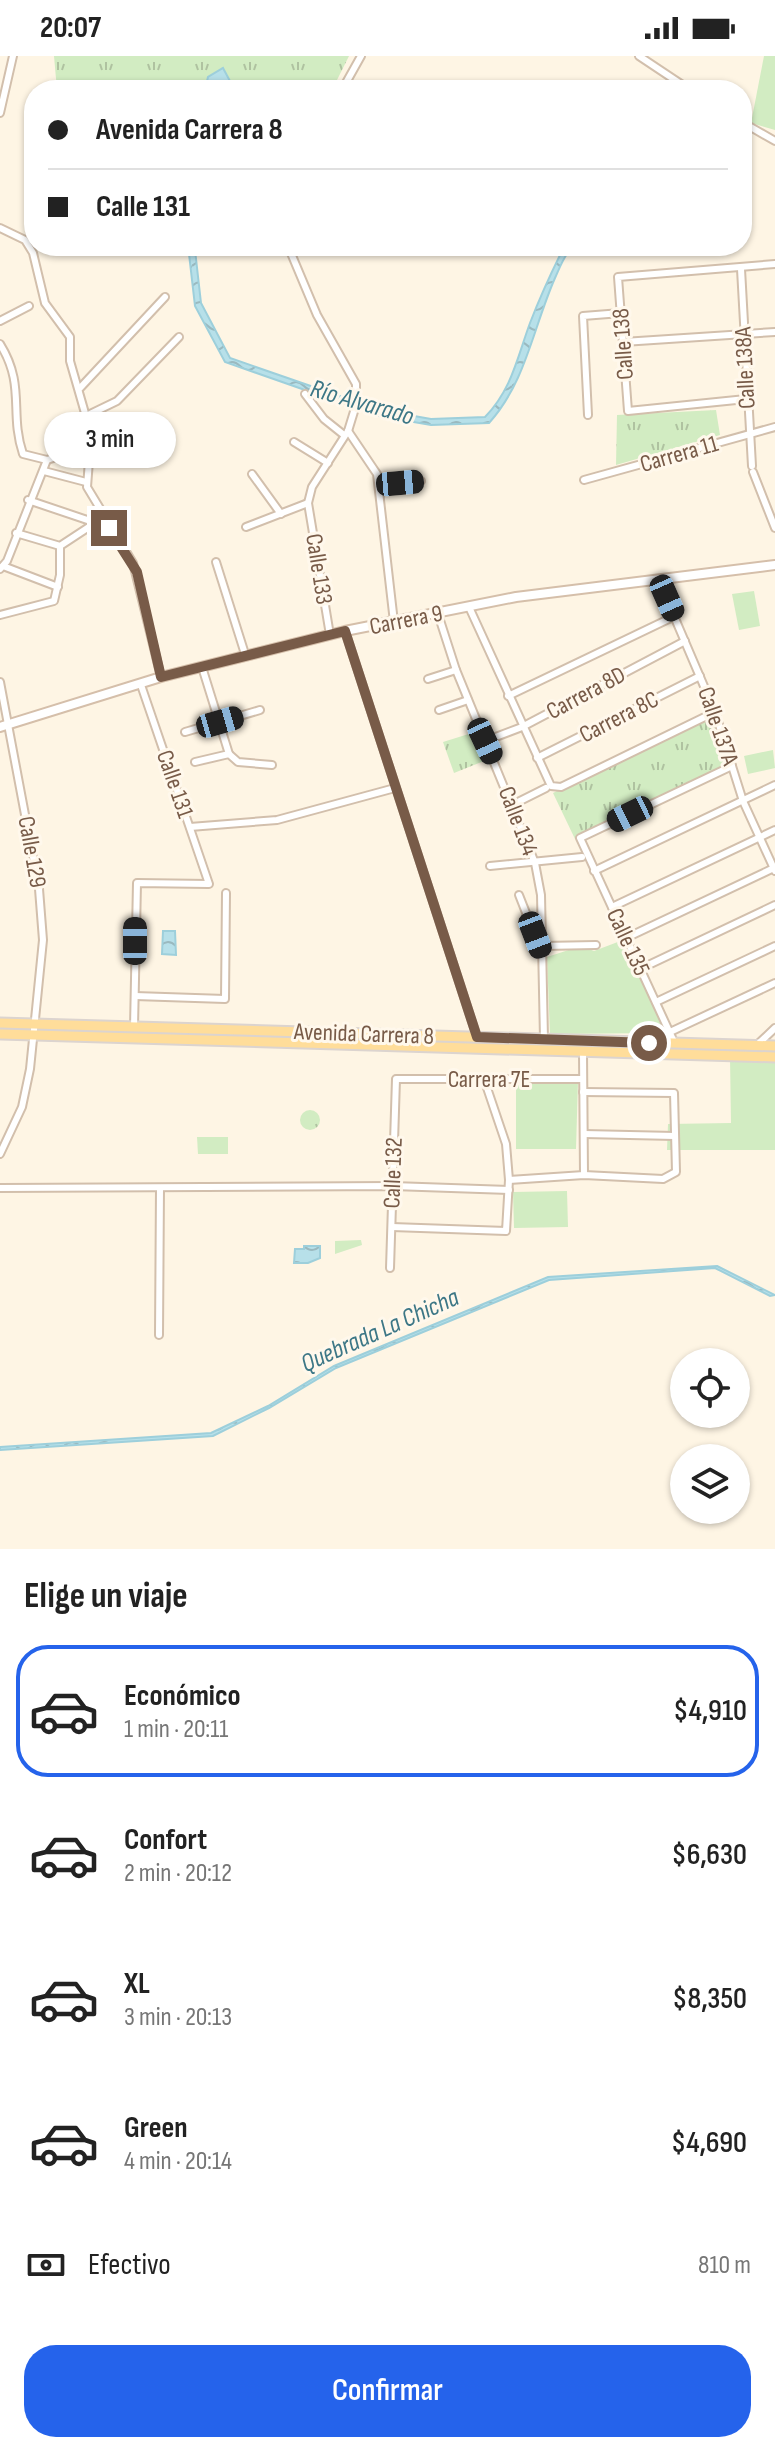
<!DOCTYPE html>
<html lang="es">
<meta charset="utf-8">
<style>
body{margin:0;font-family:"Sofia Sans Condensed",sans-serif;background:#f6f6f6;color:#222;height:100vh;display:flex;flex-direction:column;font-size:30px;white-space:nowrap}
*{box-sizing:border-box;margin:0}
p{font-size:26px;color:#767676}
.icon{flex:none;width:44px;height:44px;fill:none;stroke:currentColor;stroke-width:2;stroke-linecap:round;stroke-linejoin:round}
.map{position:relative;height:1493px;overflow:hidden}
.sheet{display:flex;flex-direction:column;background:#fff;flex:1}
.sheet>*{flex:none}
.guide{position:absolute;left:24px;top:24px;width:728px;height:176px;border-radius:32px;box-shadow:0 2px 6px #0004;display:grid;align-content:center;height:176px;padding:0 24px;background:#fff}
.fabs{position:absolute;left:670px;top:1292px;display:grid;gap:16px}
.fabs a{display:grid;place-items:center;width:80px;height:80px;border-radius:50%;background:#fff;box-shadow:0 2px 6px #0004;font-size:40px}
.end{position:absolute;width:36px;height:36px;margin:-18px;border:10px solid #785b48;background:#fff;box-shadow:0 0 0 4px #fff}
.from{border-radius:50%}
.bubble{position:absolute;height:56px;border-radius:28px;background:#fff;box-shadow:0 2px 6px #0004;font-size:26px;font-weight:600;line-height:56px;text-align:center}
.car{position:absolute;width:24px;height:48px;margin:-24px -12px;border-radius:10px;box-shadow:0 0 6px 2px #0007;background:linear-gradient(#222 24%,#8ab4d8 0 40%,#222 0 76%,#8ab4d8 0 86%,#222 0)}
.guide b{display:flex;align-items:center;gap:28px;height:76px;font-size:30px}
.guide b+b{border-top:2px solid #e0e0e0}
.guide i{width:20px;height:20px;background:#222}
ul{padding:0;list-style:none}
li{display:flex;align-items:center;gap:24px;height:132px;margin:0 16px 12px;padding:0 8px;border:4px solid transparent;border-radius:32px}
li div{flex:1}
li b{display:block;font-size:30px}
li em{font-style:normal;font-weight:600}
li.on{border-color:#2563eb}
li>.icon{width:72px;height:72px;stroke-width:1.5}
h2{padding:0 24px;font-size:36px;line-height:96px}
.pay{display:flex;align-items:center;gap:20px;height:88px;padding:0 24px;font-size:30px}
.pay p{margin-inline-start:auto}
.action{display:flex;gap:16px;margin-top:auto;padding:16px 24px}
.action a{flex:1;height:92px;border-radius:32px;background:#2563eb;color:#fff;font-size:32px;font-weight:600;line-height:92px;text-align:center}
.status{display:flex;justify-content:space-between;align-items:center;height:56px;padding:0 40px;background:#fff;direction:ltr}
.status svg{height:22px;fill:currentColor}
.map>svg:first-child{display:block}
.grass{fill:#d2ecc2}
.park{fill:url(#park-tufts)}
.water{fill:url(#water-waves);stroke:#9dcfdb;stroke-width:2}
.lines{fill:none;stroke-linecap:round;stroke-linejoin:round}
.street-casing{stroke:#d2bfac;stroke-width:10}
.secondary-casing{stroke:#d5bfaa;stroke-width:12}
.primary-casing{stroke:#dcd4cf;stroke-width:13}
.street{stroke:#fff;stroke-width:6}
.secondary{stroke:#fff;stroke-width:8}
.primary{stroke:#ffdd9a;stroke-width:9}
.route{stroke:#785b48;stroke-width:10}
.labels{text-anchor:middle;dominant-baseline:central;stroke-width:6;stroke-linejoin:round;paint-order:stroke}
.street-label{font-size:24px;fill:#785b48;stroke:#fff8ec}
.water-label{font-size:26px;font-style:italic;fill:#3d7786;stroke:#fff8ec}
</style>
<div class="status"><b>20:07</b><svg viewBox="0 0 49 12"><path d="M0 12V9h3v3zM5 12V6h3v6zM10 12V3h3v9zM15 12V0h3v12zM26 1h20v11H26zM47 4h2v5h-2z"/></svg></div>
<div class="map">
<svg width="775" height="1493" viewBox="0 0 775 1493">
<defs>
<pattern id="park-tufts" width="24" height="20" patternUnits="userSpaceOnUse" patternTransform="scale(2)"><rect width="24" height="20" fill="#d2ecc2"/><path d="M3 7l-1-3M5 7V3M7 7l1-3M15 17l-1-3M17 17v-4M19 17l1-3" fill="none" stroke="#afc2a0"/></pattern>
<pattern id="water-waves" width="16" height="10" patternUnits="userSpaceOnUse" patternTransform="scale(2)"><rect width="16" height="10" fill="#b7e0e9"/><path d="M0 5q4-4 8 0t8 0" fill="none" stroke="#9ab9bf"/></pattern>
</defs>
<rect width="100%" height="100%" fill="#fef5e4"/>
<!-- grass -->
<g class="grass">
<path d="M 764,0 L 775,0 L 775,74 L 751,67 Z"/>
<path d="M 754,535 L 760,570 L 739,574 L 732,538 Z"/>
<path d="M 773,694 L 775,712 L 748,718 L 744,700 Z"/>
<path d="M 623,884 L 666,977 L 550,978 L 547,901 L 581,890 L 594,895 Z"/>
<path d="M 730,1001 L 775,1002 L 775,1094 L 667,1094 L 668,1068 L 731,1067 Z"/>
<path d="M 516,1023 L 578,1024 L 576,1093 L 516,1093 Z"/>
<path d="M 197,1081 L 228,1081 L 228,1098 L 198,1098 Z"/>
<path d="M 567,1135 L 568,1171 L 514,1172 L 513,1136 Z"/>
</g>
<!-- park -->
<g class="park">
<path d="M 54,0 L 349,0 L 332,34 L 57,34 Z"/>
<path d="M 716,354 L 720,379 L 616,409 L 617,359 Z"/>
<path d="M 715,658 L 726,694 L 725,711 L 575,783 L 553,737 Z"/>
<path d="M 475,676 L 489,703 L 454,717 L 443,686 Z"/>
<circle cx="310" cy="1064" r="10"/>
<path d="M 361,1184 L 362,1189 L 335,1198 L 335,1185 Z"/>
</g>
<!-- water -->
<g class="water">
<path d="M 223,12 L 231,27 L 252,30 L 254,34 L 205,34 L 208,21 Z"/>
<path d="M 169,190 L 195,194 L 201,247 L 230,302 L 380,354 L 431,363 L 485,361 C 512,333 517,302 530,267 C 540,241 551,217 563,193 L 573,190 C 564,199 560,211 555,222 C 533,272 526,326 489,367 L 431,369 L 379,360 L 225,306 L 195,250 L 189,198 Z"/>
<path d="M 163,875 L 175,875 L 176,899 L 162,898 Z"/>
<path d="M 304,1190 L 320,1190 L 320,1202 L 308,1207 L 294,1207 L 295,1193 L 304,1193 Z"/>
<path d="M 717,1210 L 775,1239 L 770,1240 L 715,1212 L 549,1224 L 336,1312 L 269,1352 L 213,1380 L 0,1394 L 0,1391 L 211,1377 L 268,1350 L 334,1310 L 548,1221 Z"/>
</g>
<g class="lines">
<defs>
<g id="street">
<path d="M 639,0 L 690,34"/>
<path d="M 342,34 L 361,0"/>
<path d="M 0,57 L 13,0"/>
<path d="M 742,66 L 775,85"/>
<path d="M 0,172 L 25,184 L 33,197 L 45,247 L 70,281 L 70,305 L 91,378 L 87,431 L 133,507 L 161,621"/>
<path d="M 288,190 L 317,259 L 356,328 L 356,349 L 348,375 L 312,431 L 308,447 L 330,579"/>
<path d="M 741,213 L 752,410"/>
<path d="M 0,265 L 29,250"/>
<path d="M 623,286 L 775,276"/>
<path d="M 0,288 C 26,330 9,356 23,398 L 47,404 L 91,390"/>
<path d="M 80,332 L 165,241"/>
<path d="M 305,338 L 324,363 L 344,379"/>
<path d="M 746,343 L 628,355 L 618,221 L 775,208"/>
<path d="M 88,359 L 117,345 L 179,281"/>
<path d="M 588,359 L 583,260 L 621,257"/>
<path d="M 348,375 L 377,418 L 394,566"/>
<path d="M 294,386 L 328,407"/>
<path d="M 44,415 L 86,426"/>
<path d="M 753,416 L 775,472"/>
<path d="M 252,418 L 281,458"/>
<path d="M 584,424 L 775,371"/>
<path d="M 379,428 L 421,425"/>
<path d="M 28,444 L 108,471"/>
<path d="M 246,471 L 308,447"/>
<path d="M 16,477 L 60,490 L 95,467"/>
<path d="M 216,506 L 245,598"/>
<path d="M 3,510 L 58,531"/>
<path d="M 0,513 L 7,505 L 47,404"/>
<path d="M 659,525 L 715,656 L 743,745 L 775,815"/>
<path d="M 469,551 L 551,730 L 561,731 L 715,656"/>
<path d="M 438,558 L 456,614 L 535,807 L 541,839 L 544,983"/>
<path d="M 0,559 L 54,545 L 60,519 L 60,490"/>
<path d="M 345,575 L 477,981"/>
<path d="M 202,611 L 229,698"/>
<path d="M 428,623 L 456,614"/>
<path d="M 0,626 L 39,833 L 43,884 L 30,1013 L 22,1051 L 0,1098"/>
<path d="M 508,640 L 675,560"/>
<path d="M 439,654 L 468,644"/>
<path d="M 185,676 L 260,654"/>
<path d="M 485,685 L 522,671 L 685,585"/>
<path d="M 537,702 L 700,620"/>
<path d="M 195,706 L 229,698 L 238,706 L 272,709"/>
<path d="M 512,749 L 546,732"/>
<path d="M 190,771 L 277,764 L 395,732"/>
<path d="M 490,810 L 582,801"/>
<path d="M 594,815 L 775,729"/>
<path d="M 519,839 L 541,895"/>
<path d="M 612,851 L 775,774"/>
<path d="M 626,882 L 774,812"/>
<path d="M 543,890 L 596,889"/>
<path d="M 640,913 L 775,849"/>
<path d="M 135,940 L 225,943 L 226,837"/>
<path d="M 656,946 L 775,890"/>
<path d="M 134,971 L 137,827 L 209,828 L 141,629"/>
<path d="M 670,976 L 775,927"/>
<path d="M 675,988 L 580,782 L 732,710"/>
<path d="M 757,989 L 775,972"/>
<path d="M 583,997 L 584,1119"/>
<path d="M 584,1078 L 675,1080"/>
<path d="M 509,1124 L 584,1119 L 663,1123 L 676,1116 L 674,1037 L 583,1036"/>
<path d="M 0,1132 L 393,1130 L 509,1134"/>
<path d="M 392,1171 L 506,1175 L 509,1124 L 506,1088 L 484,1023"/>
<path d="M 390,1212 L 396,1023 L 583,1023"/>
<path d="M 159,1279 L 160,1132"/>
</g>
<path id="secondary" d="M 0,671 L 161,621 L 345,575 L 516,541 L 775,509"/>
<g id="primary">
<path d="M 0,967 L 775,990"/>
<path d="M 0,978 L 775,1001"/>
</g>
</defs>
<!-- street casing -->
<use href="#street" class="street-casing"/>
<!-- secondary casing -->
<use href="#secondary" class="secondary-casing"/>
<!-- primary casing -->
<use href="#primary" class="primary-casing"/>
<!-- street -->
<use href="#street" class="street"/>
<!-- secondary -->
<use href="#secondary" class="secondary"/>
<!-- primary -->
<use href="#primary" class="primary"/>
</g>
<g class="lines">
<!-- route -->
<path class="route" d="M 109,472 L 137,516 L 161,621 L 345,575 L 477,981 L 649,987"/>
</g>
<g class="labels">
<!-- street labels -->
<g class="street-label">
<text transform="translate(623 288) rotate(-94)">Calle 138</text>
<text transform="translate(745 312) rotate(-93)">Calle 138A</text>
<text transform="translate(679 398) rotate(-16)">Carrera 11</text>
<text transform="translate(319 513) rotate(81)">Calle 133</text>
<text transform="translate(406 564) rotate(-11)">Carrera 9</text>
<text transform="translate(586 637) rotate(-28)">Carrera 8D</text>
<text transform="translate(619 661) rotate(-27)">Carrera 8C</text>
<text transform="translate(718 670) rotate(71)">Calle 137A</text>
<text transform="translate(175 728) rotate(71)">Calle 131</text>
<text transform="translate(518 765) rotate(69)">Calle 134</text>
<text transform="translate(32 796) rotate(80)">Calle 129</text>
<text transform="translate(628 886) rotate(65)">Calle 135</text>
<text transform="translate(364 978) rotate(2)">Avenida Carrera 8</text>
<text x="489" y="1023">Carrera 7E</text>
<text transform="translate(393 1117) rotate(-88)">Calle 132</text>
</g>
<!-- water labels -->
<g class="water-label">
<text transform="translate(362 347) rotate(16)">Río Alvarado</text>
<text transform="translate(380 1275) rotate(-24)">Quebrada La Chicha</text>
</g>
</g>
</svg>
<div class="fabs">
<a><svg class="icon" aria-label="locate" viewBox="0 0 24 24"><circle cx="12" cy="12" r="6"/><path d="M12 2v4M12 18v4M2 12h4M18 12h4"/></svg></a>
<a><svg class="icon" aria-label="layers" viewBox="0 0 24 24"><path d="M12 4l9 5-9 5-9-5zM3 14l9 5 9-5"/></svg></a>
</div>
<i class="end from" style="left:649px;top:987px"></i>
<i class="end" style="left:109px;top:472px"></i>
<div class="bubble" style="left:44px;top:356px;width:132px">3 min</div>
<i class="car" style="left:400px;top:427px;rotate:85deg"></i>
<i class="car" style="left:667px;top:542px;rotate:156deg"></i>
<i class="car" style="left:220px;top:666px;rotate:74deg"></i>
<i class="car" style="left:485px;top:685px;rotate:155deg"></i>
<i class="car" style="left:630px;top:758px;rotate:244deg"></i>
<i class="car" style="left:535px;top:879px;rotate:159deg"></i>
<i class="car" style="left:135px;top:885px;rotate:0deg"></i>
<div class="guide">
<b><i class="from"></i>Avenida Carrera 8</b>
<b><i></i>Calle 131</b>
</div>
</div>
<section class="sheet">
<h2>Elige un viaje</h2>
<ul>
<li class="on"><svg class="icon" aria-label="car" viewBox="0 0 24 24"><path d="M5 17H2v-5l4-1 3-4h7l3 4 3 1v5h-3M9 17h6M6 11h13"/><circle cx="7" cy="17" r="2"/><circle cx="17" cy="17" r="2"/></svg><div><b>Económico</b><p>1 min · 20:11</p></div><em>$4,910</em></li>
<li><svg class="icon" aria-label="car" viewBox="0 0 24 24"><path d="M5 17H2v-5l4-1 3-4h7l3 4 3 1v5h-3M9 17h6M6 11h13"/><circle cx="7" cy="17" r="2"/><circle cx="17" cy="17" r="2"/></svg><div><b>Confort</b><p>2 min · 20:12</p></div><em>$6,630</em></li>
<li><svg class="icon" aria-label="car" viewBox="0 0 24 24"><path d="M5 17H2v-5l4-1 3-4h7l3 4 3 1v5h-3M9 17h6M6 11h13"/><circle cx="7" cy="17" r="2"/><circle cx="17" cy="17" r="2"/></svg><div><b>XL</b><p>3 min · 20:13</p></div><em>$8,350</em></li>
<li><svg class="icon" aria-label="car" viewBox="0 0 24 24"><path d="M5 17H2v-5l4-1 3-4h7l3 4 3 1v5h-3M9 17h6M6 11h13"/><circle cx="7" cy="17" r="2"/><circle cx="17" cy="17" r="2"/></svg><div><b>Green</b><p>4 min · 20:14</p></div><em>$4,690</em></li>
</ul>
<div class="pay"><svg class="icon" aria-label="cash" viewBox="0 0 24 24"><path d="M3 7h18v10H3z"/><circle cx="12" cy="12" r="2"/></svg>Efectivo<p>810 m</p></div>
<div class="action"><a>Confirmar</a></div>
</section>
